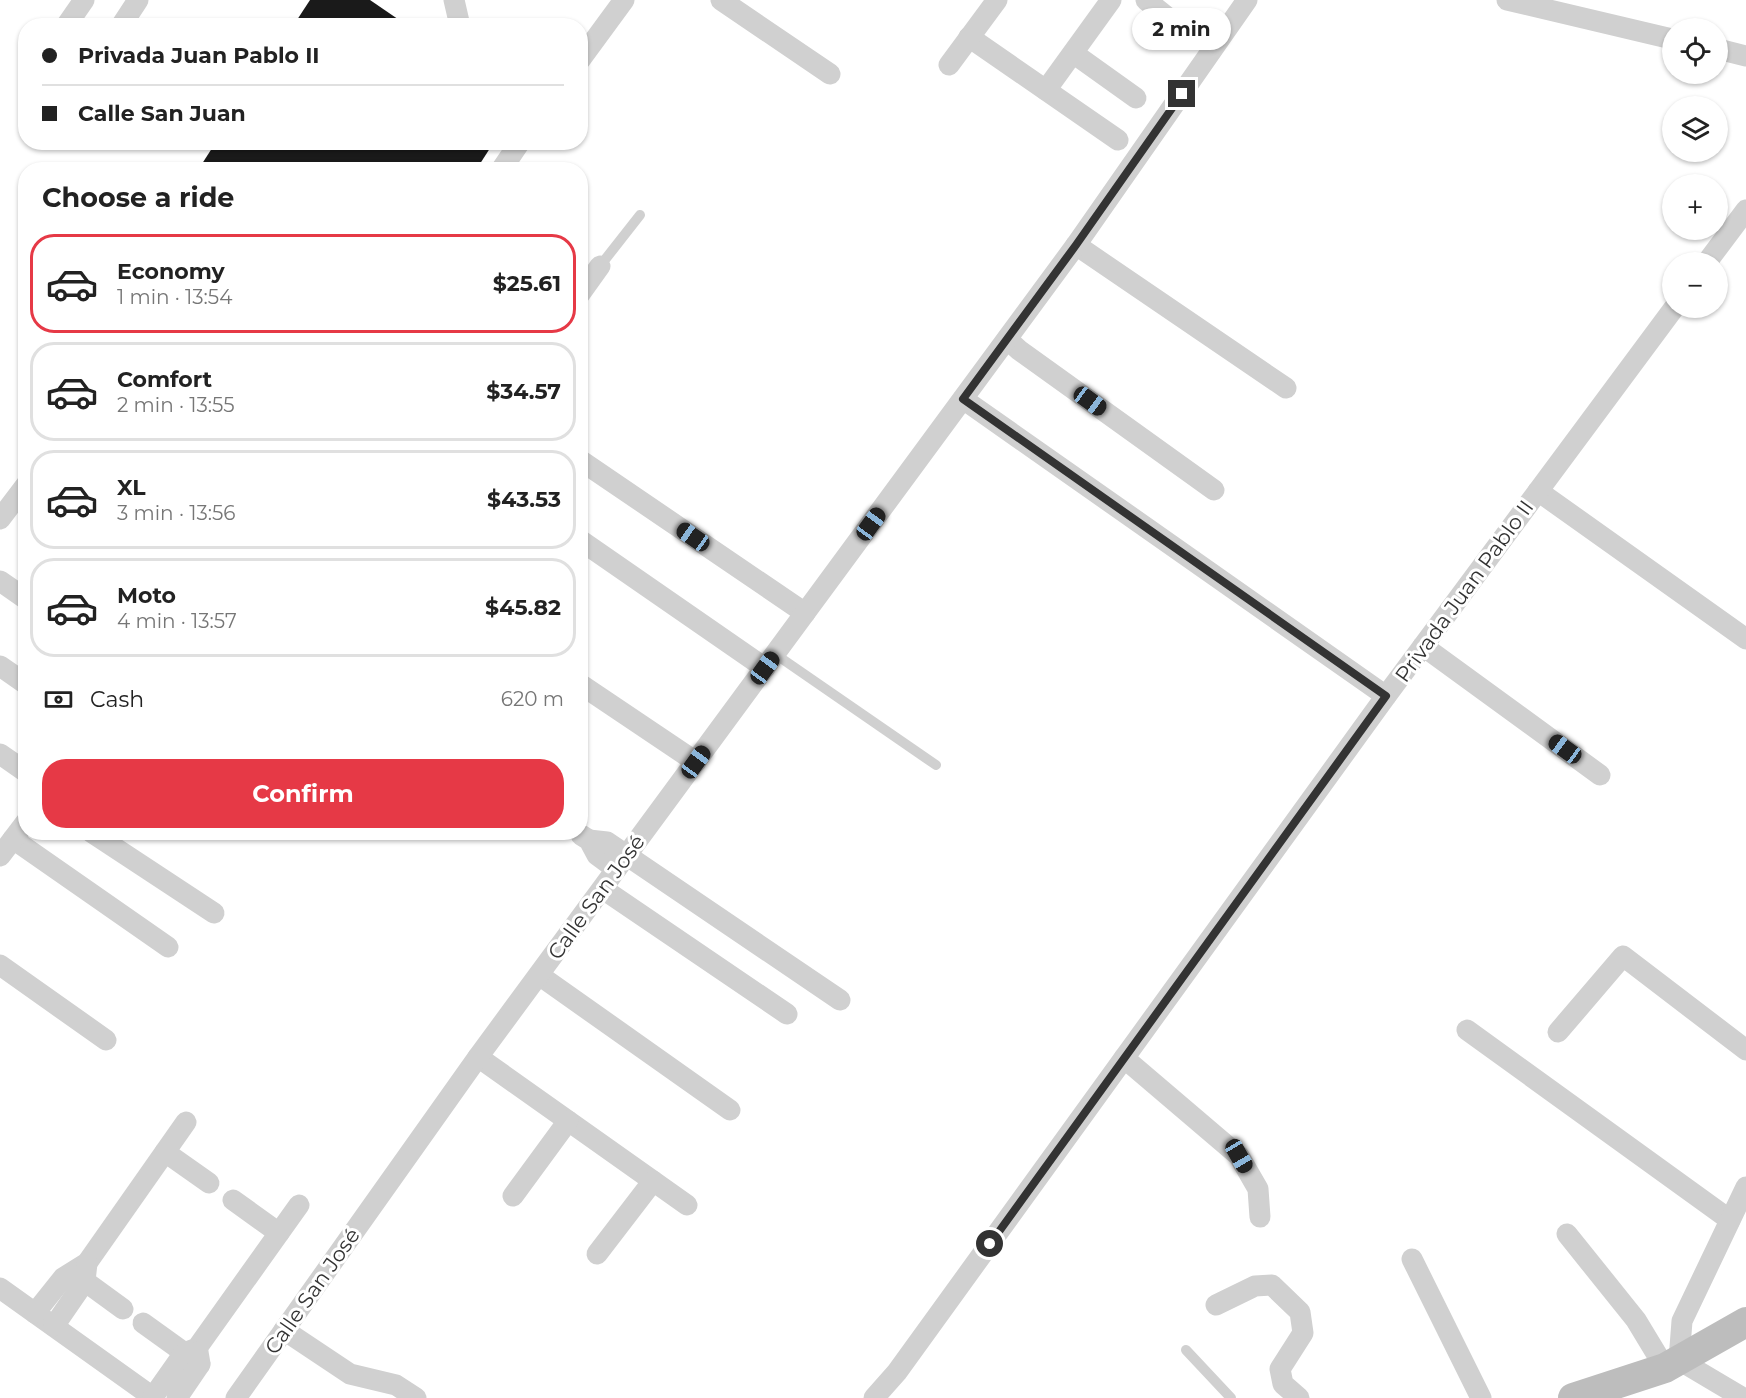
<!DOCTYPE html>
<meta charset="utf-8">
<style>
body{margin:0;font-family:Montserrat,sans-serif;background:#f2f2f2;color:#222;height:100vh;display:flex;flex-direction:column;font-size:22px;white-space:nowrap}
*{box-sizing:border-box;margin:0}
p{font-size:20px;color:#767676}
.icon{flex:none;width:33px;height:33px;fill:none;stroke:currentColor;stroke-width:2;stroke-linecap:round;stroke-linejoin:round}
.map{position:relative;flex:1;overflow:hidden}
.side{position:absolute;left:18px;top:162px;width:570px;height:678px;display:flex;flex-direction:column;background:#fff;border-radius:24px;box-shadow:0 2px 4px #0004}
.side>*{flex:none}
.top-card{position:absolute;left:18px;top:18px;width:570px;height:132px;border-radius:24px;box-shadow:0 2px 4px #0004;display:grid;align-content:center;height:132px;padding:0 24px;background:#fff}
.buttons{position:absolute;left:1662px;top:18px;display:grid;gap:12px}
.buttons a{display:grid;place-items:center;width:66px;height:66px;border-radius:50%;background:#fff;box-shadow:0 2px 4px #0004;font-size:30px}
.end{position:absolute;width:27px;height:27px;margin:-14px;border:8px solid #333;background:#fff;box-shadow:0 0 0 3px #fff}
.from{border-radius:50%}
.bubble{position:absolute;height:42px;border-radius:21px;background:#fff;box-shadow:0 2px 4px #0004;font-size:20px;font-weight:700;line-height:42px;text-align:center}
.car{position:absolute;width:18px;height:36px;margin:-18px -9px;border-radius:8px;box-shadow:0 0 4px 2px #0007;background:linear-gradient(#222 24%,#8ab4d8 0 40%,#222 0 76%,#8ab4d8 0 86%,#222 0)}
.top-card b{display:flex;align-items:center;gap:21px;height:57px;font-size:22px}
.top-card b+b{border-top:2px solid #e0e0e0}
.top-card i{width:15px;height:15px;background:#222}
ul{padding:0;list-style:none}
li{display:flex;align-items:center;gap:18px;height:99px;margin:0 12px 9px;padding:0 12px;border:3px solid #e0e0e0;border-radius:24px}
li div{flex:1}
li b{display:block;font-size:22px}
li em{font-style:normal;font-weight:700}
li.on{border-color:#e63946}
li>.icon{width:54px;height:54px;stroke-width:1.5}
h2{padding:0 24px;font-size:27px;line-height:72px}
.pay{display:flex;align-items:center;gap:15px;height:66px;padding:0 24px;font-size:22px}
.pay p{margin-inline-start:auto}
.cta{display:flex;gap:12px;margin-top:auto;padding:12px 24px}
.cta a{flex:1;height:69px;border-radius:24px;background:#e63946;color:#fff;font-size:24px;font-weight:700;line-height:69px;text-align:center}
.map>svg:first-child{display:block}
.building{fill:#1a1a1a}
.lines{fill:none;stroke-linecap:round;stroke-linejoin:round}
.lane{stroke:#d0d0d0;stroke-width:10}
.street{stroke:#d0d0d0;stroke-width:21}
.secondary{stroke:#bdbdbd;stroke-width:30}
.route{stroke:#333;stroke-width:8}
.labels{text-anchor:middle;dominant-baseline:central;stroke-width:6;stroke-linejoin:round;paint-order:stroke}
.street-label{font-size:21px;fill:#333;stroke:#fff}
</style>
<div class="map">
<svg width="1746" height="1398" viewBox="0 0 1746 1398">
<rect width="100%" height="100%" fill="#fff"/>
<!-- building -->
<g class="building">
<path d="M 310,0 L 370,0 L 408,26 L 293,26 Z"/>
<path d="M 216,142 L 494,142 L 476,170 L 198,170 Z"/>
</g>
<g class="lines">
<!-- lane -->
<g class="lane">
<path d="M 600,266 L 640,215"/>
<path d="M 775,654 L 936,765"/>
<path d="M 1186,1350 L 1231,1398"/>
</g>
<!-- street -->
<g class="street">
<path d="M 454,0 L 460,26"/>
<path d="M 721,0 L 830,74"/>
<path d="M 1146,0 L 1187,33"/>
<path d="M 1507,0 L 1672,39"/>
<path d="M 66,26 L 84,0"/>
<path d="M 121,26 L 138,0"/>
<path d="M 969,37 L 1118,140"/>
<path d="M 1718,49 L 1746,56"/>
<path d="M 1073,53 L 1136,98"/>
<path d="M 580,60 L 624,0"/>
<path d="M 949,65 L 997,0"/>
<path d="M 1046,90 L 1111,0"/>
<path d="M 501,170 L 520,142"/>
<path d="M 1076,245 L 1286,388"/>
<path d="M 1707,262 L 1746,210"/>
<path d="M 580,294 L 600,266"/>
<path d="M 1007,339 L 1019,350 L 1214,490"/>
<path d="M 963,399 L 1386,696"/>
<path d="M 580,460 L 805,613"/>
<path d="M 1538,491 L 1746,639"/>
<path d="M 0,519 L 26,485"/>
<path d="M 580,540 L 765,668"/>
<path d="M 0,581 L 26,599"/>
<path d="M 1423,646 L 1600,775"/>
<path d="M 0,666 L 26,684"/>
<path d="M 580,684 L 696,762"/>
<path d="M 0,754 L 26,772"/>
<path d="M 91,832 L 214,913"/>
<path d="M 581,835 L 589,840 L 597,855 L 616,869"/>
<path d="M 13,839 L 168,947"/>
<path d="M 589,840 L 607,842 L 840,1000"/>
<path d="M 0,856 L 26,822"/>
<path d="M 603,889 L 787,1014"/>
<path d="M 0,965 L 106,1040"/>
<path d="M 539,975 L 730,1110"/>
<path d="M 1467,1030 L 1730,1220"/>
<path d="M 1558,1032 L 1623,956 L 1746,1050"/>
<path d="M 478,1057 L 687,1205"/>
<path d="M 1124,1058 L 1239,1156 L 1258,1189 L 1260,1217"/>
<path d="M 165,1152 L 209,1183"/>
<path d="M 513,1196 L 568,1121"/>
<path d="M 233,1200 L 279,1233"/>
<path d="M 1567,1234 L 1636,1320 L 1665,1368"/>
<path d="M 597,1254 L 653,1181"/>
<path d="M 1412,1259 L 1481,1398"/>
<path d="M 75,1274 L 123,1309"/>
<path d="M 0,1288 L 154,1398"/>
<path d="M 1216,1305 L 1255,1286 L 1272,1285 L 1300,1312 L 1303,1333 L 1280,1369 L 1283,1384 L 1299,1398"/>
<path d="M 35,1313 L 63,1278 L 87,1263 L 186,1122"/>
<path d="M 143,1323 L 200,1364"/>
<path d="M 54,1326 L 85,1281 L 87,1263"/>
<path d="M 284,1330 L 350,1374 L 396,1385 L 416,1398"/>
<path d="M 153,1397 L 184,1353 L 197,1348 L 299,1205"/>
<path d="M 177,1398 L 200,1364 L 198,1352"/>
<path d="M 236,1398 L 478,1057 L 1076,245 L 1247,0"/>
<path d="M 874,1398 L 897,1372 L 1386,696 L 1674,308"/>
<path d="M 1743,1398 L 1679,1360 L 1682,1321 L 1746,1187"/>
</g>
<!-- secondary -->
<path class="secondary" d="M 1573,1398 L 1665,1368 L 1746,1322"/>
</g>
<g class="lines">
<!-- route -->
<path class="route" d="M 990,1244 L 1386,696 L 963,399 L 1076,245 L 1182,94"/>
</g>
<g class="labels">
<!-- street labels -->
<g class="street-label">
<text transform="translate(1464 591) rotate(-54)">Privada Juan Pablo II</text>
<text transform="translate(596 897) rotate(-54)">Calle San José</text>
<text transform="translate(312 1291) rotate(-55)">Calle San José</text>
</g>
</g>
</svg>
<div class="buttons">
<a><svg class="icon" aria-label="locate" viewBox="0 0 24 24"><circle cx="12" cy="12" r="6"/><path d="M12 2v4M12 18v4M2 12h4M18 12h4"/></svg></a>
<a><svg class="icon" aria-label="layers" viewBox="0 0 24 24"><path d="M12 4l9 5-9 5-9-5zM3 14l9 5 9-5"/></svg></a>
<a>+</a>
<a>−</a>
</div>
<i class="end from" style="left:990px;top:1244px"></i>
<i class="end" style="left:1182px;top:94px"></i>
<div class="bubble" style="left:1132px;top:8px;width:99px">2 min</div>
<i class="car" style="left:1090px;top:401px;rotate:126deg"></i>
<i class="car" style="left:871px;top:524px;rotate:36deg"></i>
<i class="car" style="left:693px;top:537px;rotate:305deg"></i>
<i class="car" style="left:765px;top:668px;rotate:36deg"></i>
<i class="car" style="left:1565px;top:749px;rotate:306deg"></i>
<i class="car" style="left:696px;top:762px;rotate:36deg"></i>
<i class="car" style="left:1239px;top:1156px;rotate:150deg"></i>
<div class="top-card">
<b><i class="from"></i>Privada Juan Pablo II</b>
<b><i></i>Calle San Juan</b>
</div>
<section class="side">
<h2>Choose a ride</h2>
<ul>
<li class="on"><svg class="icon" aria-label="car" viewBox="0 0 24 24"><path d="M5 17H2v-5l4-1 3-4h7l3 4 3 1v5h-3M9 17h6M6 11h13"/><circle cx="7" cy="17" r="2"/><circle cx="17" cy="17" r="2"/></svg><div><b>Economy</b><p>1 min · 13:54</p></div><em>$25.61</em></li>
<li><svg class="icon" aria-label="car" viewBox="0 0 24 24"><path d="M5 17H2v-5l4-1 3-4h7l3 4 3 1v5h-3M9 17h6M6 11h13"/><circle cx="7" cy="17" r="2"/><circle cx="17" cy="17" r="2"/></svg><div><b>Comfort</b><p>2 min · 13:55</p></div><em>$34.57</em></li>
<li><svg class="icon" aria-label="car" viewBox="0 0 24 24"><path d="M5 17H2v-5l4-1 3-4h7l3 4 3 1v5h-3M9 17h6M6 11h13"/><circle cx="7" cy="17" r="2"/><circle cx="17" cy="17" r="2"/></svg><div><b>XL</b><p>3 min · 13:56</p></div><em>$43.53</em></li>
<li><svg class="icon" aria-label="car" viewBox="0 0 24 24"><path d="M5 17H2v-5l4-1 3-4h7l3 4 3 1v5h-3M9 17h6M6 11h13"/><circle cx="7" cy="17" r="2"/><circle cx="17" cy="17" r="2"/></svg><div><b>Moto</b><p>4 min · 13:57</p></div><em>$45.82</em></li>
</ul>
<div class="pay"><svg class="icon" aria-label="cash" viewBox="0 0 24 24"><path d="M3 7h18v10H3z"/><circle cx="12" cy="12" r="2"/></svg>Cash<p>620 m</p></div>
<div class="cta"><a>Confirm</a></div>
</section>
</div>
